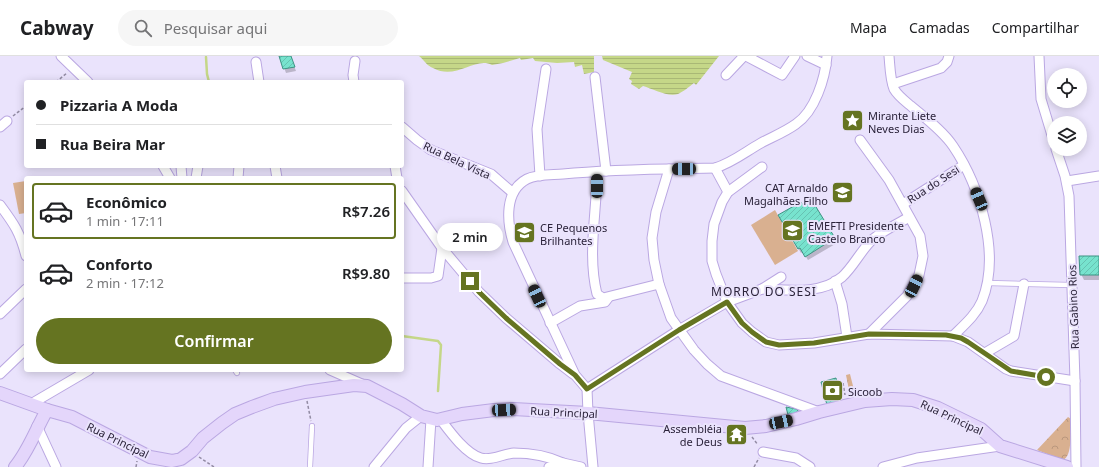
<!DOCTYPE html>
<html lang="pt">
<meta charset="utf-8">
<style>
body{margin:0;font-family:"Noto Sans",sans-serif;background:#f6f6f6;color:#202124;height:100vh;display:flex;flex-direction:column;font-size:15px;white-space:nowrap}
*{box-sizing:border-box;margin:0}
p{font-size:13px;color:#757577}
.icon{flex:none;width:22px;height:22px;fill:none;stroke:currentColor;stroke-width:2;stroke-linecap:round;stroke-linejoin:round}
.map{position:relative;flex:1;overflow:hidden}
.sheet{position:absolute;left:24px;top:120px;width:380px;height:196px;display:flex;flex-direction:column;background:#fff;border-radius:4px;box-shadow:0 2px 10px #0003}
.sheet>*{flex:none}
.banner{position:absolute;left:24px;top:24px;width:380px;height:88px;border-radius:4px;box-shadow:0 2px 10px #0003;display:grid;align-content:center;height:88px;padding:0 12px;background:#fff}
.fabs{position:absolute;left:1047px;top:12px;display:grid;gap:8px}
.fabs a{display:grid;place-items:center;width:40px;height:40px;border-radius:50%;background:#fff;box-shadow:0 2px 10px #0003;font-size:20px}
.end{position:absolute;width:18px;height:18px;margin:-9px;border:5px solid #657421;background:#fff;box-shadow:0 0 0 2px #fff}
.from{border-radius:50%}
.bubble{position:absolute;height:28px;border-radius:14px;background:#fff;box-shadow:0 2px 10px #0003;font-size:13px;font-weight:600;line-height:28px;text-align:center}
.car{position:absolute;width:12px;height:24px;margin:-12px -6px;border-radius:5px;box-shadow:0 0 3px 1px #0007;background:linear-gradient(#222 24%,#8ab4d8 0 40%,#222 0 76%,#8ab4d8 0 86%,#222 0)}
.banner b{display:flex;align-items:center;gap:14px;height:38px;font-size:15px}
.banner b+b{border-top:1px solid #e0e0e0}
.banner i{width:10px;height:10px;background:#202124}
ul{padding:7px 0 0;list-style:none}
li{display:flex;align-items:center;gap:12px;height:56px;margin:0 8px 6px;padding:0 4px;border:2px solid transparent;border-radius:4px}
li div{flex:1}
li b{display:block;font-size:15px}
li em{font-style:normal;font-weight:600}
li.current{border-color:#657421}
li>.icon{width:36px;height:36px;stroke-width:1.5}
.primary-button{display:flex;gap:8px;margin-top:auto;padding:8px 12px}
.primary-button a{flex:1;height:46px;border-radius:24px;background:#657421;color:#fff;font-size:16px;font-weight:600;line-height:46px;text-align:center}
header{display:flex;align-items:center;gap:24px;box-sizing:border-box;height:56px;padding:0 20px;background:#fff;border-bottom:1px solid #e0e0e0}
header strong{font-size:19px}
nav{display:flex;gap:22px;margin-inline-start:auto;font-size:14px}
.search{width:280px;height:36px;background:#f6f6f6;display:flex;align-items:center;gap:10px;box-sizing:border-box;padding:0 14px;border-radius:22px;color:#757577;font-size:15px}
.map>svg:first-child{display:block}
.grass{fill:url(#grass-tufts)}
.park{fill:url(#park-crowns)}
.pitch{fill:#d9b090}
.water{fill:url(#water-rules)}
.shadow{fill:#0003}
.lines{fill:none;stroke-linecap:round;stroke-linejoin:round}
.stream{stroke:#c5d788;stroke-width:2.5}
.building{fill:url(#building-hatch);stroke:#3d9383}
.lane-casing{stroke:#baa7e2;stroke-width:6}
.street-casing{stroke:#baa7e2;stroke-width:11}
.secondary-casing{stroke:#baa7e2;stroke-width:14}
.path{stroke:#928ba3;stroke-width:1.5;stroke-dasharray:3 2;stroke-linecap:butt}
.lane{stroke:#fff;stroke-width:4.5}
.street{stroke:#fff;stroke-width:9}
.secondary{stroke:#e4d6fb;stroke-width:12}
.route{stroke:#657421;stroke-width:5}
.labels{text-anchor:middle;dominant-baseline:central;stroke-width:4;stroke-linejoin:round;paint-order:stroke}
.poi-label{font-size:11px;fill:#2b233a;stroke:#eae3fc;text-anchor:start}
.street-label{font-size:11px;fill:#2b233a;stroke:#eae3fc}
.neighbourhood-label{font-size:12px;letter-spacing:1px;fill:#2b233a;stroke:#eae3fc}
</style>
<header>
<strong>Cabway</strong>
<div class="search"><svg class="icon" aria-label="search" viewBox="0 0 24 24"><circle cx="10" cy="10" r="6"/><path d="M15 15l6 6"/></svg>Pesquisar aqui</div>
<nav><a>Mapa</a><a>Camadas</a><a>Compartilhar</a></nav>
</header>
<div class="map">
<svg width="1099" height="411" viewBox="0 0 1099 411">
<defs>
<pattern id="grass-tufts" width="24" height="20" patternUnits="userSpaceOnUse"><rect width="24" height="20" fill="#d9b090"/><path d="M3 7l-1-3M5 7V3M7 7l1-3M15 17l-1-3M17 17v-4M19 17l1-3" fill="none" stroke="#ba977d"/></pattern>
<pattern id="park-crowns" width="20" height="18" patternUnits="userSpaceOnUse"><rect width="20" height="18" fill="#d9b090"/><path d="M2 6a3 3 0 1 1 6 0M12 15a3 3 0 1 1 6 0" fill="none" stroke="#ba977d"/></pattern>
<pattern id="water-rules" width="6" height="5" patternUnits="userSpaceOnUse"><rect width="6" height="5" fill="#c5d788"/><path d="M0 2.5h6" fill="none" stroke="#a9b876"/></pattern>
<pattern id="building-hatch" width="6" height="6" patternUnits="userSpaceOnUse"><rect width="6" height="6" fill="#77e3ce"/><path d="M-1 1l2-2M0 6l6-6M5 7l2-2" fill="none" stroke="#67c2b2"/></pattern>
</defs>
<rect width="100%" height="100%" fill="#eae3fc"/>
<!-- grass -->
<path class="grass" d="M 850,318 L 856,342 L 851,344 L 846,319 Z"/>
<!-- park -->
<path class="park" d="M 1068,361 L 1071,363 C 1070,374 1073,400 1063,404 L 1037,394 Z"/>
<!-- pitch -->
<g class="pitch">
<path d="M 26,125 L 26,157 L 19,158 L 13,127 Z"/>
<path d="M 775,154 L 798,195 L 775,209 L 751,169 Z"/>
</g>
<!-- water -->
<g class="water">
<path d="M 419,0 L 594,0 L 594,16 L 584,18 L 582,9 L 575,11 L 574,6 L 557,7 L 535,5 L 533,2 L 521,4 L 520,2 L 503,7 L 492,9 C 475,0 456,25 433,12 C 427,10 424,4 419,0 Z"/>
<path d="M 602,0 L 719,0 L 696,29 L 694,27 C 690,30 683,36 678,38 C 667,41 653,33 643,30 L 639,33 L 631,28 L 632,25 L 629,23 L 632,16 L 603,4 Z"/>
</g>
<!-- shadow -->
<g class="shadow">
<path d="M 280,0 L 290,0 L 296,15 L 286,17 Z"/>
<path d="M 813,147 L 837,187 L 808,204 L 803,196 L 801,197 L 779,160 Z"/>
<path d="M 1099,201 L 1099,224 L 1084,224 L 1081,218 Z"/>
<path d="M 835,323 L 838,327 L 842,345 L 828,348 Z"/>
</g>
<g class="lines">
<!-- stream -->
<g class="stream">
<path d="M 206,1 L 207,18 L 209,26"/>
<path d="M 402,280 L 438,285 L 441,289 L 438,335"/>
</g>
</g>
<!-- building -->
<g class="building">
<path d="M 279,0 L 291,0 L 295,11 L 283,13 Z"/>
<path d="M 810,145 L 811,147 L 813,146 L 835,182 L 805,201 L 800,192 L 798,193 L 778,159 L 801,146 L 804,150 Z"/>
<path d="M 1079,200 L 1099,200 L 1099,219 L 1080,219 Z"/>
<path d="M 836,322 L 841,346 L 827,349 L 821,326 Z"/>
<path d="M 786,351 L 796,353 L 803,359 L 789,363 Z"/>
</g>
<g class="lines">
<defs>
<g id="lane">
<path d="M 987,227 L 1072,229"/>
<path d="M 235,314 L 237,317"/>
<path d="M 310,411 L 312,370"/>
</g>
<g id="street">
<path d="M 61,0 L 88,26"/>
<path d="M 746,0 L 782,19 L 795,0"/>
<path d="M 807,0 L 826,9"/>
<path d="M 889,0 C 890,10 890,23 894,33 C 898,40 905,45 911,50 C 925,62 942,74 953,90 C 980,130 1001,198 982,245 C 976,259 964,269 953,280"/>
<path d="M 1039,0 L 1041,43 L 1054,86"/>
<path d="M 256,6 L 259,26"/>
<path d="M 726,19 L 744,0"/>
<path d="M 595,21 L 606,115"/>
<path d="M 354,26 L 353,19 L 355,5"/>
<path d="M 893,28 L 941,12 L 947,6 L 949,0"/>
<path d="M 0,71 L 7,65"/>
<path d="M 402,71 L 417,84 L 431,94 L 491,118 L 513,137"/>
<path d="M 860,84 L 889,124 L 920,180 L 923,200 L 919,219 L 907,240 L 869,278"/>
<path d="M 1056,93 L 1065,120 L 1069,140 L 1075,325 L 1076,411"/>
<path d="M 163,110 L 170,122"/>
<path d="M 181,110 L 182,122"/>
<path d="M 275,110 L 277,122"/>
<path d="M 395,110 L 397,122"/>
<path d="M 762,111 L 728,136 L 722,146 L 714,168 L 712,185 L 712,205 L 716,218 L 727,246 L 742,267 L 752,276 L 766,286 L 779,289 L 814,287 L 869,278 L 953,280 L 968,286 L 1006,313 L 1011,315 L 1075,325"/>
<path d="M 715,112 L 728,136"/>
<path d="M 669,113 L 656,156 L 652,182 L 654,204 L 659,228 L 671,262 L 694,294 L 707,308 L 721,320 L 819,356"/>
<path d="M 597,116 C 597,156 587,198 597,238 L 603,242 L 659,228"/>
<path d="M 540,120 L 537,73 L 546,13"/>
<path d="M 196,122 L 198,110"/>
<path d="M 238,122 L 239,110"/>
<path d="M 1067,125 L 1099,120"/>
<path d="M 402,135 L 442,192 L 479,236 L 506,262 L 560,308 L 573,318"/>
<path d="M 903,148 L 964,109"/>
<path d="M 0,149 C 14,168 20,176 26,200"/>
<path d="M 402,222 L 431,222 L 438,220 L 442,192"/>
<path d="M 835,225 L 842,248 L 847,281"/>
<path d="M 762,233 C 788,234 821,239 842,221 C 854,210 861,194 873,183 C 884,174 898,168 909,161"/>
<path d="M 0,258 L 26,233"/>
<path d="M 550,267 L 580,250 L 605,246 L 608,242"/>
<path d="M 985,297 L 1014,280 L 1024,228"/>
<path d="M 330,314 L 362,328"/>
<path d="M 0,318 L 26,293"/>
<path d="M 587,333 L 679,274 L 727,246 L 762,233 L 781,221"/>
<path d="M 31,348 L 89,314"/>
<path d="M 441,364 C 450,376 466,398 481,402 C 491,405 503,398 514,397 C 530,397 548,400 563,407"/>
<path d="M 37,370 L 56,411"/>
<path d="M 763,396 L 796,402 L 810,411"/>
<path d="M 374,411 L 406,372 L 421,360"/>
<path d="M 428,411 L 431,363"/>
<path d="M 549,411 L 563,407 L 581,411"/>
<path d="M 593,411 L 588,357 L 587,333 L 575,319 L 513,186 C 507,166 504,135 527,123 C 537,118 552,119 563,118 C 613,113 664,113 715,112 C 732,107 745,96 761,87 C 772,81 785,76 796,68 C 815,55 825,23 827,0"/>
<path d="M 883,411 L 917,402 L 1000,390"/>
</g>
<g id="secondary">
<path d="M 0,337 L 47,354 L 72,361 L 150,401 L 172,405 L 181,403 L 192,395 L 203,382 L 222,367 L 235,358 L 252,351 L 274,343 L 305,336 L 354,329 L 367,330 L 402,348 L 421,360 L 437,364 L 462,358 L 494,354 L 513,353 L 588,357 L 745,372 L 766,370 L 796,363 L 819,356 L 865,345 L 892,343 L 913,344 L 938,352 L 981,373 L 1000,390 L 1067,411"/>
<path d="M 15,411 C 29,394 36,373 47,354"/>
</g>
</defs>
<!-- lane casing -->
<use href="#lane" class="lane-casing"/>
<!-- street casing -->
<use href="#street" class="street-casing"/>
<!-- secondary casing -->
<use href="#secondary" class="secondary-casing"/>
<!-- path -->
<g class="path">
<path d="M 56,26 L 67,17"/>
<path d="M 13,60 L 26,50"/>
<path d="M 843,327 L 845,339"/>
<path d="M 307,345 L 311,365"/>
<path d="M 752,381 L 758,389"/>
<path d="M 199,401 L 214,411"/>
<path d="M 136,411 L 137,405"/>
<path d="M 754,411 L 759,402"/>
</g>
<!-- lane -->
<use href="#lane" class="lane"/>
<!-- street -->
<use href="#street" class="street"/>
<!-- secondary -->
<use href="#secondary" class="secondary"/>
</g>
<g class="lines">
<!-- route -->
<path class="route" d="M 470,225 L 479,236 L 506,262 L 560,308 L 575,319 L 587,333 L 679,274 L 727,246 L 742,267 L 752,276 L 766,286 L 779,289 L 814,287 L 869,278 L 946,279 L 961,282 L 968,286 L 1011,315 L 1046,321"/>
</g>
<!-- icons -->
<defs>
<symbol id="sight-square" viewBox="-11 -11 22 22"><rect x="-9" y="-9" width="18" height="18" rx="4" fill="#657421" stroke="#eae3fc"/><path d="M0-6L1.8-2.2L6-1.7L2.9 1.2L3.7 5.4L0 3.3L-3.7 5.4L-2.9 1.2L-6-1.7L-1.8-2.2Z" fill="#fff"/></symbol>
<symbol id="school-square" viewBox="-11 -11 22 22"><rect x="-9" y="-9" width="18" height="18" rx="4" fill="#657421" stroke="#eae3fc"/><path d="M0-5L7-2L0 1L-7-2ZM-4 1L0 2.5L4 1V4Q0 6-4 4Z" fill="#fff"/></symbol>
<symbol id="bank-square" viewBox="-11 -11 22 22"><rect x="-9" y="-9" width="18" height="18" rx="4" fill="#657421" stroke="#eae3fc"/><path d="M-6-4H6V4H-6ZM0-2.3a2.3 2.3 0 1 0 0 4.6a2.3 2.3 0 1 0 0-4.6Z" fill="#fff"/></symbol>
<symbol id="temple-square" viewBox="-11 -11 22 22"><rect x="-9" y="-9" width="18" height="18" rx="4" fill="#657421" stroke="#eae3fc"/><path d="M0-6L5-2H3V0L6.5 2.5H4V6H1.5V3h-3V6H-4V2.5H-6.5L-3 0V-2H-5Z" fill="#fff"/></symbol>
</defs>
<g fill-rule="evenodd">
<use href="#sight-square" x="840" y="52" width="25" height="25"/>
<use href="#school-square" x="830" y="124" width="25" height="25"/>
<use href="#school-square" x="780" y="162" width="25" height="25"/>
<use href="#school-square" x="512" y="164" width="25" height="25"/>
<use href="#bank-square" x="820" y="322" width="25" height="25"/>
<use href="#temple-square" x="724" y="366" width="25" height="25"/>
</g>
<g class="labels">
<!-- poi labels -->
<g class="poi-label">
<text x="868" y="59">Mirante Liete<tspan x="868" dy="13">Neves Dias</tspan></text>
<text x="828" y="131" text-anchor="end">CAT Arnaldo<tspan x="828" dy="13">Magalhães Filho</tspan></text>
<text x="808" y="169">EMEFTI Presidente<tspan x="808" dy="13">Castelo Branco</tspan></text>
<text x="540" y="171">CE Pequenos<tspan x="540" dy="13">Brilhantes</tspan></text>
<text x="848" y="335">Sicoob</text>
<text x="722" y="372" text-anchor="end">Assembléia<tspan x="722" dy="13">de Deus</tspan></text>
</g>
<!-- street labels -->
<g class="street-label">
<text transform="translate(457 104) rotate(25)">Rua Bela Vista</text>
<text transform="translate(933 128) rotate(-33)">Rua do Sesi</text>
<text transform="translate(1073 251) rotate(-92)">Rua Gabino Rios</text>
<text transform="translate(564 356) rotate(3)">Rua Principal</text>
<text transform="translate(952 361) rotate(25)">Rua Principal</text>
<text transform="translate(118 384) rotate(26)">Rua Principal</text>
</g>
<!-- neighbourhood labels -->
<g class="neighbourhood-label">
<text x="764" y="235">MORRO DO SESI</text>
</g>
</g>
</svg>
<div class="fabs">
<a><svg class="icon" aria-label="locate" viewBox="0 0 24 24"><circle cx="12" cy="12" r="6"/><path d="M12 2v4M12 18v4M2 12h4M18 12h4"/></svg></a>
<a><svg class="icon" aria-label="layers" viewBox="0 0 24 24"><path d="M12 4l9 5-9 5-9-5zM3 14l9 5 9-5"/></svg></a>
</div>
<i class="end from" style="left:1046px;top:321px"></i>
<i class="end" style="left:470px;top:225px"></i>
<div class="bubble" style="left:437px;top:167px;width:66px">2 min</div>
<i class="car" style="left:684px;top:113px;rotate:269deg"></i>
<i class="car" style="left:597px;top:130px;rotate:0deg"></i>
<i class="car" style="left:979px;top:143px;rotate:337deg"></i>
<i class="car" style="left:914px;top:230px;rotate:26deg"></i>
<i class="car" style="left:537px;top:240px;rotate:335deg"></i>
<i class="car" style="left:504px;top:354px;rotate:87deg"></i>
<i class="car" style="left:781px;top:366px;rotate:78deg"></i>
<div class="banner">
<b><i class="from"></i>Pizzaria A Moda</b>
<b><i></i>Rua Beira Mar</b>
</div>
<section class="sheet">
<ul>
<li class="current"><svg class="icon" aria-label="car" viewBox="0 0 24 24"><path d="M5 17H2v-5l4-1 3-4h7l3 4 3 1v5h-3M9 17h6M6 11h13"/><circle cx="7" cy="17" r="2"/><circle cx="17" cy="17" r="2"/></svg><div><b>Econômico</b><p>1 min · 17:11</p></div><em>R$7.26</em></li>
<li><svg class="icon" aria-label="car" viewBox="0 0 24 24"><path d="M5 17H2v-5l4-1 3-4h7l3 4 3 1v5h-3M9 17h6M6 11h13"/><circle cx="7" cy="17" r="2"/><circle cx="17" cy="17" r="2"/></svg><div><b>Conforto</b><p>2 min · 17:12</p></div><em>R$9.80</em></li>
</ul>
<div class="primary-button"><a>Confirmar</a></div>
</section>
</div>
